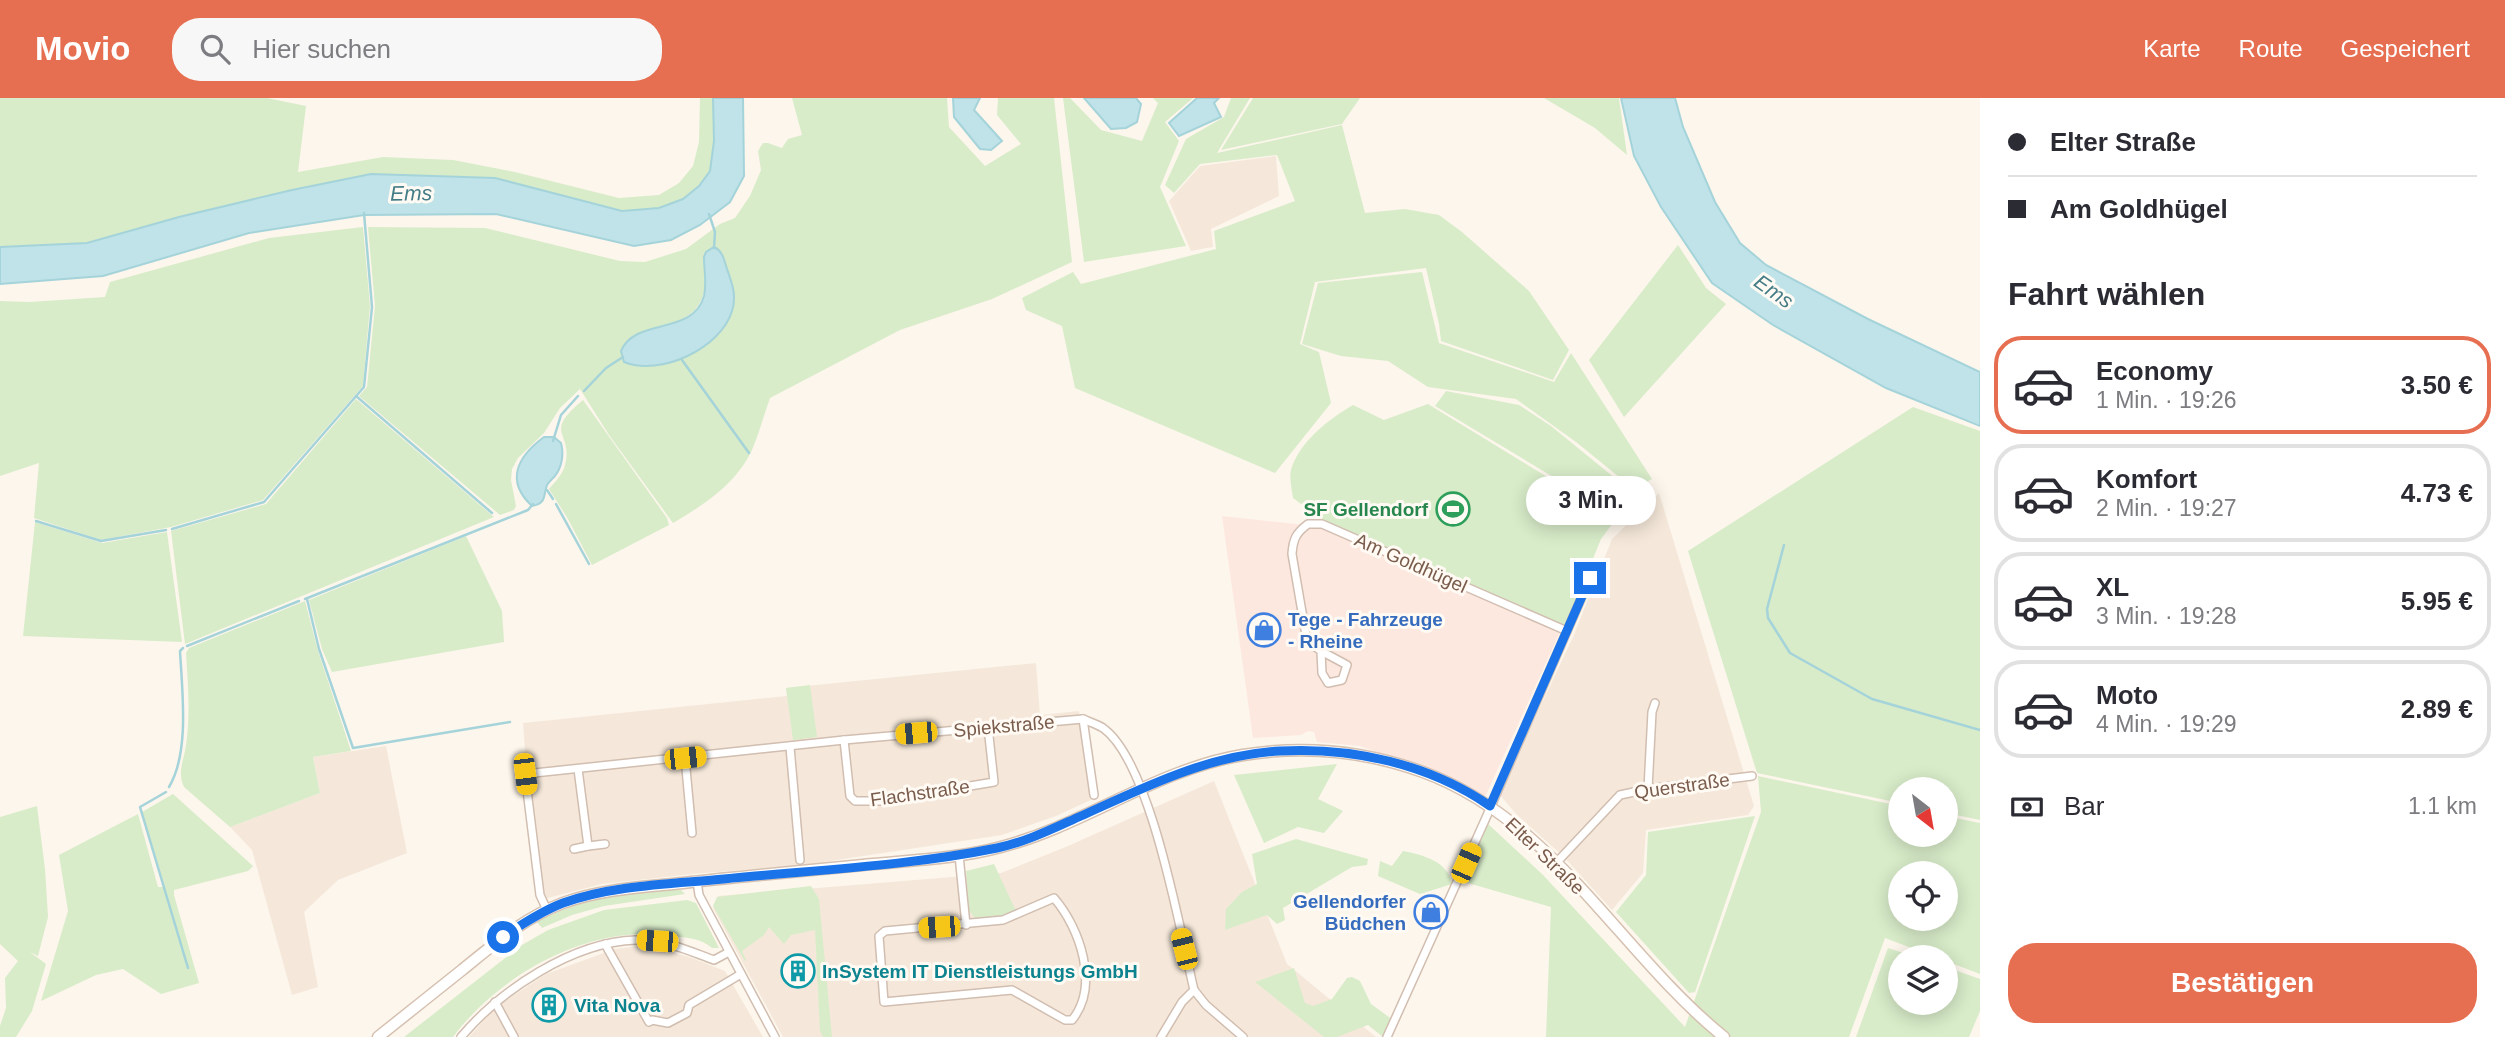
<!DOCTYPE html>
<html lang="de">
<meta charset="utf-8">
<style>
body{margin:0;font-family:Arial,sans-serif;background:#f7f7f7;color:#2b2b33;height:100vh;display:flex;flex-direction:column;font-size:26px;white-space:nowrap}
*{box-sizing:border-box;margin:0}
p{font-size:23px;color:#7c7c81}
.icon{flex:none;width:38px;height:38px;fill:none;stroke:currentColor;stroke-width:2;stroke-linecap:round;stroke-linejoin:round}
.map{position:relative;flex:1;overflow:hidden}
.details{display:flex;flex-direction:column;background:#fff;width:525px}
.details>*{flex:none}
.guide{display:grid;align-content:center;height:154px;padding:0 28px;background:#fff}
.needle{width:46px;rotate:149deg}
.controls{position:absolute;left:1888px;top:679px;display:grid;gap:14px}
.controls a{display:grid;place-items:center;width:70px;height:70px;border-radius:50%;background:#fff;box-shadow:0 4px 18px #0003;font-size:35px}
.end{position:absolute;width:32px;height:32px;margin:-16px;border:9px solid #1a73e8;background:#fff;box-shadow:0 0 0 4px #fff}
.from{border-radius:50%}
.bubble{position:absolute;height:49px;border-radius:24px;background:#fff;box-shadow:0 4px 18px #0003;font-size:23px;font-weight:600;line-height:49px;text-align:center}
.car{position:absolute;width:21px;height:42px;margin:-21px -10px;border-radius:9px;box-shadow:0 0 5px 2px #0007;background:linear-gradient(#f5c518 24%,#345 0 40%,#f5c518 0 76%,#345 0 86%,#f5c518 0)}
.guide b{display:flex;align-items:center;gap:24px;height:66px;font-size:26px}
.guide b+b{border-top:2px solid #e1e1e2}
.guide i{width:18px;height:18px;background:#2b2b33}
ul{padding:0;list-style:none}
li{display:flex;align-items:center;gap:21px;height:98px;margin:0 14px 10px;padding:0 14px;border:4px solid #e1e1e2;border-radius:28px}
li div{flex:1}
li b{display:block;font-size:26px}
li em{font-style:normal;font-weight:600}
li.active{border-color:#e76f51}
li>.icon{width:63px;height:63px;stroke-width:1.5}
h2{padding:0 28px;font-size:32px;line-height:84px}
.pay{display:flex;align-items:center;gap:18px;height:77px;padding:0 28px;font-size:26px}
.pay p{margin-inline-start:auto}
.button{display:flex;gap:14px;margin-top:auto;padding:14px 28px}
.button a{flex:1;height:80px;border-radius:28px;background:#e76f51;color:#fff;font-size:28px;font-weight:600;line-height:80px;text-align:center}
header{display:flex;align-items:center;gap:42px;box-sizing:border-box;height:98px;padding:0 35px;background:#e76f51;color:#fff}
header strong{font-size:33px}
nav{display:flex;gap:38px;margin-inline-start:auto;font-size:24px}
.search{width:490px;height:63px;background:#f7f7f7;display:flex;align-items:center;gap:18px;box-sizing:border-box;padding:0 24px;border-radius:28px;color:#7c7c81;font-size:26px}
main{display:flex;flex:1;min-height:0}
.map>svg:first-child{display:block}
.residential{fill:#f5e8da}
.commercial{fill:#fde8e0}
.green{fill:#d8ecc9;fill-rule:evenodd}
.water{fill:#bfe3e8;stroke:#a5d3da;stroke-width:2}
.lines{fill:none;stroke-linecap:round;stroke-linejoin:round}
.stream{stroke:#a5d3da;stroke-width:2.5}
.street-casing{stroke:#d1beb0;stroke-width:10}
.secondary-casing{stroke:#d6c0b0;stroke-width:13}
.street{stroke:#fff;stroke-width:7}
.secondary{stroke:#fff;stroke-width:10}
.route{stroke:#1a73e8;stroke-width:9}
.labels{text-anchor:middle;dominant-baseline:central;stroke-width:6;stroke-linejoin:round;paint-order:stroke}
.leisure-label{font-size:19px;font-weight:bold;fill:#27864d;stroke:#fffaf3;text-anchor:end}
.street-label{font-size:19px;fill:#7a5c4d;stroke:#fffaf3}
.shop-label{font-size:19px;font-weight:bold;fill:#366cbe;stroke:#fffaf3;text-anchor:start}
.culture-label{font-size:19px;font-weight:bold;fill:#0d838f;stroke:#fffaf3;text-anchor:start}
.water-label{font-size:21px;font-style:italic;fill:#437c86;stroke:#fffaf3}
</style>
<header>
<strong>Movio</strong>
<div class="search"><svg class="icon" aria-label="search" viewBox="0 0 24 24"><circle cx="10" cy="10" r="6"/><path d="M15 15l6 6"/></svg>Hier suchen</div>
<nav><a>Karte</a><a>Route</a><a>Gespeichert</a></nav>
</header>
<main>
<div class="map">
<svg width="1980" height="939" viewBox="0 0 1980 939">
<rect width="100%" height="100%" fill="#fdf6ec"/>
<!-- residential -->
<g class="residential">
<path d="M 1276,58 L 1279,98 L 1211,131 L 1213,149 L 1191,153 L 1169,103 L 1200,68 Z"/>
<path d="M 1659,395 L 1754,708 L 1748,717 L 1646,732 L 1643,775 L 1612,812 L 1564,759 L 1517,717 L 1499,696 L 1573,539 L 1612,441 Z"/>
<path d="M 1036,565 L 1040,617 L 1079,613 L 1093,701 L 1056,718 L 1002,737 L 804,767 L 693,776 L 602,786 L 544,801 L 527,680 L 523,625 L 787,598 L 786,590 Z"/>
<path d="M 386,648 L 407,755 L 338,782 L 304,814 L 318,889 L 292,897 L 252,752 L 230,729 L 320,695 L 313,659 Z"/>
<path d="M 1214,683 L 1287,866 L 1376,939 L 783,939 L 713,810 L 718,798 L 1001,775 L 1068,748 Z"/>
<path d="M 647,847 L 692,860 L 725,873 L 763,939 L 469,939 L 495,910 L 546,876 L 615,851 Z"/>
</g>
<!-- commercial -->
<path class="commercial" d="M 1222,418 L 1323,429 L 1560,534 L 1485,699 L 1427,672 L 1360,648 L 1317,644 L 1314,634 L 1308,633 L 1301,637 L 1253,640 Z"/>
<!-- green -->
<g class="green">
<path d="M 0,0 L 267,0 L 306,8 L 298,74 L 383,59 L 453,62 L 515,74 L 619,100 L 659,97 L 679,85 L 693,68 L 699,44 L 700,0 L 713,0 L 714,43 L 710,73 L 699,88 L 683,102 L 659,110 L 622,113 L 495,80 L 292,92 L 179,119 L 87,145 L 0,149 Z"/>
<path d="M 792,0 L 947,0 L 949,29 L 985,68 L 1021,46 L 997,17 L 998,0 L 1054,0 L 1072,164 L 992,201 L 900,232 L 770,300 C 764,317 759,335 752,352 C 736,386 705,406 673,425 L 609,337 L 580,291 L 560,310 L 544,335 L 518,360 L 512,371 L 511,382 L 516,408 L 514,412 L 500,417 L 359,298 L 367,289 L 375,208 L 368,129 L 485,130 L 620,163 L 645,164 L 686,151 L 720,126 L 735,120 L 750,98 L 761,72 L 758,53 L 763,45 L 768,45 L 782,50 L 788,41 L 802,37 ZM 719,151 L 732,187 L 725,227 L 695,255 L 640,235 C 683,224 712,217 704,164 Z"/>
<path d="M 1063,0 L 1070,0 L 1101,32 L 1142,43 L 1158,5 L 1153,0 L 1193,0 L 1165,24 L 1179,43 L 1160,89 L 1186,148 L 1084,164 Z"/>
<path d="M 1231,0 L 1250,0 L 1217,55 L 1342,27 L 1365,115 L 1405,111 L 1439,117 L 1462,134 L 1529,193 L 1569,252 L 1553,282 L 1441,243 L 1439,226 L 1426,170 L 1315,184 L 1300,246 L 1319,254 L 1331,305 L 1275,375 L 1075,290 L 1062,228 L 1026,212 L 1022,200 L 1073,174 L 1081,186 L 1216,151 L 1214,133 L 1295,103 L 1277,57 L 1200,66 L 1174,95 L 1165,87 L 1186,41 L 1224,19 Z"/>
<path d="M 1253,0 L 1360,0 L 1342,26 L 1221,52 Z"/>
<path d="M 1544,0 L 1619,0 L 1627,57 L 1595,30 Z"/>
<path d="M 363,129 L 370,208 L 363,288 L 263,402 L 171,429 L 101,442 L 34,420 L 39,365 L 0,378 L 0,203 L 29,204 L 105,199 L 110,184 L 269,140 Z"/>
<path d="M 1678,147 L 1706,190 L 1726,206 L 1624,319 L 1589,262 Z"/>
<path d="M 1422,174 L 1439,245 L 1554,284 L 1571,255 L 1652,381 L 1634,391 L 1576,344 L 1516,301 L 1428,289 L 1388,263 L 1341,258 L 1302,246 L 1318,185 Z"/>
<path d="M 1446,293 L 1519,307 L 1551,328 L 1632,394 L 1615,416 L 1435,308 Z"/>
<path d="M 356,301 L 494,419 L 185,546 L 171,433 L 266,406 Z"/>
<path d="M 583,302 L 667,420 L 669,427 L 592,467 L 568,421 L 549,391 C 555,384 563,376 565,367 C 574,333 541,337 583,302 Z"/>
<path d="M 1428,306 L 1616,421 L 1601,441 L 1565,530 L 1322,421 L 1293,400 C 1292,392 1289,380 1291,372 C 1299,344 1329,321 1353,307 L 1384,322 Z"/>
<path d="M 1913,309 L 1980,333 L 1980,722 L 1946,715 L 1946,691 L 1900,691 L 1900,705 L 1757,675 L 1688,453 Z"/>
<path d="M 35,424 L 102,445 L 167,434 L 182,544 L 23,538 Z"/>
<path d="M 466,438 L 502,513 L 504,544 L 332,574 L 322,551 L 309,502 Z"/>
<path d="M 305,503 L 318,553 L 351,653 L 313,659 L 320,695 L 230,729 L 184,689 C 178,677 182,666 185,653 C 191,620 188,588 186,555 L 189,550 Z"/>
<path d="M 810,587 L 817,639 L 793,642 L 786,590 Z"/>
<path d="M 1337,666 L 1318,701 L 1343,713 L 1324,735 L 1298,729 L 1264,745 L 1234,677 Z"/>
<path d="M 1758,678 L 1900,708 L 1900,737 L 1946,737 L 1946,718 L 1980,725 L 1980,876 L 1946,863 L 1946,859 L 1935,859 L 1885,840 L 1849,939 L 1546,939 L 1551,809 L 1461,783 L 1487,725 L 1543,777 L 1685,929 L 1761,714 ZM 1900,775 L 1946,775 L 1946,821 L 1900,821 Z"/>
<path d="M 173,696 L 253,768 L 248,773 L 174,792 L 174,797 L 199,885 L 161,896 L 123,871 L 96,877 L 41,903 L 68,813 L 59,757 L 138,716 L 158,789 L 165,789 L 142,714 Z"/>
<path d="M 37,708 L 45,771 L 48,819 L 38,858 L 30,854 L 46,866 L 32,913 L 16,939 L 0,939 L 0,928 L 6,910 L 5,880 L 18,863 L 0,846 L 0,719 Z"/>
<path d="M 1755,718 L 1695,894 L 1689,895 L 1616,814 L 1646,777 L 1648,734 Z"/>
<path d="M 1296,741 L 1368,761 L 1367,767 L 1352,769 L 1283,810 L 1285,822 L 1277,826 L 1267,817 L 1225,832 L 1226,811 L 1242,794 L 1257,786 L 1252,756 Z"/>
<path d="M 1403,753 C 1423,757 1448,763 1452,786 L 1420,796 L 1378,778 L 1380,763 L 1392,768 Z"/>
<path d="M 994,766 L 1016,813 L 999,819 L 977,822 L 969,813 L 966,773 Z"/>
<path d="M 811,788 L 819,801 L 832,939 L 823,939 L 820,933 L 815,832 L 791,837 L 784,846 L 769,829 L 764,837 L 742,853 L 746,862 L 745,863 L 713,808 L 717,799 Z"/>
<path d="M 672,791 L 681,792 L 685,796 L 604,808 L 572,817 L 542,830 L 537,824 C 579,801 624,795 672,791 Z"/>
<path d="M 687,802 L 696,805 L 719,850 L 712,850 C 701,840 687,840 672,838 C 591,825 501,875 453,939 L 404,939 L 522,847 L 548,832 L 604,812 Z"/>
<path d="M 1888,850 L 1916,859 L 1900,859 L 1900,905 L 1946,905 L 1946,869 L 1980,881 L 1980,913 L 1969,939 L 1856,939 Z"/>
<path d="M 1294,870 L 1305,905 L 1313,908 L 1332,901 L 1347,880 L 1352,879 L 1360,883 L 1371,906 L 1393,922 L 1386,939 L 1383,939 L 1368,927 L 1337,939 L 1324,939 L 1255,884 Z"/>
</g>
<!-- water -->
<g class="water">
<path d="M 713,0 L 743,0 L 744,78 L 730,104 L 700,127 L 671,142 L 634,148 L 496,116 L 364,117 L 249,135 L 103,178 L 0,186 L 0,149 L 87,145 L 179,119 L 292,92 L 371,76 L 495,80 L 622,113 L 659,110 L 683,101 L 699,88 L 710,73 L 714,43 Z"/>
<path d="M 953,0 L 980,0 L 974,12 L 1002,43 L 991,52 L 980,51 L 954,19 Z"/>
<path d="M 1084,0 L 1136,0 L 1141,6 L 1137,24 L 1126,30 L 1111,31 Z"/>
<path d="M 1197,0 L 1219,0 L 1214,5 L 1221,19 L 1179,38 L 1169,25 Z"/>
<path d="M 1621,0 L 1675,0 L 1683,29 L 1715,104 L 1740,145 L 1766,167 L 1868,221 L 1980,274 L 1980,328 L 1886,290 L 1773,227 L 1712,185 L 1661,109 L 1634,58 Z"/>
<path d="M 714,149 C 723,153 724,162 727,171 C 732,185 737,198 732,213 C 721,250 660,279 624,264 L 621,253 C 635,219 693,238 704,198 C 707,185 704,172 704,159 L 706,154 Z"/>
<path d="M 544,339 L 554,339 L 561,345 C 564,356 562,369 555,378 C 553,380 548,385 547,387 C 543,398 547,405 532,408 C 505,383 517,359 544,339 Z"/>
</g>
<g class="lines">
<!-- stream -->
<g class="stream">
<path d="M 709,116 L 715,134 L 714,150"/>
<path d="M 682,262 L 749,355"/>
<path d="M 584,293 L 606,270 L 623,259"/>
<path d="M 356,298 L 492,415"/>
<path d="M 553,343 L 561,317 L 578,298"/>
<path d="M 547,392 L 553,401"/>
<path d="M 556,406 L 589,466"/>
<path d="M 36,423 L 101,443 L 166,432"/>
<path d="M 172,431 L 264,404 L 364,289 L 372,209 L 364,115"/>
<path d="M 1784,447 L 1767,511 L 1768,520 L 1790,555 L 1872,601 L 1980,632"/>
<path d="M 305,501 L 528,412 L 533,406"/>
<path d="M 307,501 L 319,551 L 353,650 L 510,624"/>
<path d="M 187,548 L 299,503"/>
<path d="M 169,689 C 190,654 182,592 180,553 L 183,550"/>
<path d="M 166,694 L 140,709 L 188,870"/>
</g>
<defs>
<g id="street">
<path d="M 1567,533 L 1590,480"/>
<path d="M 1321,553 L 1322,575 L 1328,585 L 1342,582 L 1347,567 L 1321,553 L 1307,543 L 1292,456 C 1293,441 1296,435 1308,426 L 1322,426 L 1567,533 L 1485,722 L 1387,939"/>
<path d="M 1083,621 L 1094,697"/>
<path d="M 844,642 L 850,698 L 855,703 L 880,703 L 994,684 L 988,629"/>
<path d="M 790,649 L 800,762"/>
<path d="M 685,660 L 692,735"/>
<path d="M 578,671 L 588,748 L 605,746"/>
<path d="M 1648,691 L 1652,614 L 1655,605"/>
<path d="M 574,751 L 588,748"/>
<path d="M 959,757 L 966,827"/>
<path d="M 1557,764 L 1620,697 L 1648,691 L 1752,678"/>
<path d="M 697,783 L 699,797 L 775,939"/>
<path d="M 1054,800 C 1080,830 1100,888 1072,922 L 1065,922 L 1012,892 L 884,904 L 879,838 L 885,833 L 1003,822 Z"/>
<path d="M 547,812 L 540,797 L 525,676 L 844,642 L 1083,621 C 1089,624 1097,626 1103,630 C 1151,664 1180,833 1194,892 L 1206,907 L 1243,939"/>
<path d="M 605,846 L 649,924 L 652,922 L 668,925 L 687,915 L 689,907 L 741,876"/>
<path d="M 495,904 L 514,939"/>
<path d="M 461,939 C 501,892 572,844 636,842 C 664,841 689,853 714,862 L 729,854"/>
<path d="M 1161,939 L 1182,904 L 1194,892"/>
</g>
<path id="secondary" d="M 378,939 C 406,917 434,894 462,872 C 493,847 525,819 563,805 C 601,791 643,789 683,785 C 746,778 810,772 873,766 C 916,762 960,760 1001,749 C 1085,727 1157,671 1243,657 C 1304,647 1365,653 1423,674 C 1554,722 1620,855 1724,939"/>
</defs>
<!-- street casing -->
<use href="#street" class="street-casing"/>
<!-- secondary casing -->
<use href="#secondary" class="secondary-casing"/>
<!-- street -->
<use href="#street" class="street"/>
<!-- secondary -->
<use href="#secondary" class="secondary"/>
</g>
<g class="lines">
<!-- route -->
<path class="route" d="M 503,839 C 522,826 542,813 563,805 C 613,787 672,786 724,781 C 815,772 908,768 997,750 C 1026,744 1054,730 1081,718 C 1145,689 1208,657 1280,653 C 1353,649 1429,666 1490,708 L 1590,480"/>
</g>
<!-- icons -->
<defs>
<symbol id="stadium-ring" viewBox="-11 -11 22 22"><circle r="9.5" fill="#fffaf3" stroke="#2e9e5b" stroke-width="1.5"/><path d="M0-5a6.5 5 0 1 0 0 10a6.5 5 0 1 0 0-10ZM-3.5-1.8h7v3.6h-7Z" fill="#2e9e5b"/></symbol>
<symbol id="shop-ring" viewBox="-11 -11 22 22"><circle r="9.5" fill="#fffaf3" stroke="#3f7fe0" stroke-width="1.5"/><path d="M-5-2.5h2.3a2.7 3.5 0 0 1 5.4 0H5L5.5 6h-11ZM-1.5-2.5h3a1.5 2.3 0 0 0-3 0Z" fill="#3f7fe0"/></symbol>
<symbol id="building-ring" viewBox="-11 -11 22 22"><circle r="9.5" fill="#fffaf3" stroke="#0f9aa8" stroke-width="1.5"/><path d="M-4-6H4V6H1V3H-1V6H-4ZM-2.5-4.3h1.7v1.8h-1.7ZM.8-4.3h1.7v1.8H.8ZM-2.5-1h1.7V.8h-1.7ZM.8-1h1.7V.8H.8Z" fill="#0f9aa8"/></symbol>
</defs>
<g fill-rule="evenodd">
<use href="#stadium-ring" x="1434" y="392" width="38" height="38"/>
<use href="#shop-ring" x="1245" y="513" width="38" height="38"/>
<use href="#shop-ring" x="1412" y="795" width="38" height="38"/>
<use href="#building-ring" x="779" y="854" width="38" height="38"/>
<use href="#building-ring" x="530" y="888" width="38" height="38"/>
</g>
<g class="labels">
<!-- leisure labels -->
<g class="leisure-label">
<text x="1428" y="411">SF Gellendorf</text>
</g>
<!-- street labels -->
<g class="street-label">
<text transform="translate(1411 465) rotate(24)">Am Goldhügel</text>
<text transform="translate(1004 628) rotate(-5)">Spiekstraße</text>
<text transform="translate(1682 688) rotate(-8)">Querstraße</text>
<text transform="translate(920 695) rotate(-8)">Flachstraße</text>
<text transform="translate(1545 758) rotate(44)">Elter Straße</text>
</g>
<!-- shop labels -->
<g class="shop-label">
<text x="1288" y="521">Tege - Fahrzeuge<tspan x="1288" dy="22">- Rheine</tspan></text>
<text x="1406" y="803" text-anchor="end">Gellendorfer<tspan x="1406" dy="22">Büdchen</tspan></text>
</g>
<!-- culture labels -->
<g class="culture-label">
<text x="822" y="873">InSystem IT Dienstleistungs GmbH</text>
<text x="574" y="907">Vita Nova</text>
</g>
<!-- water labels -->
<g class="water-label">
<text transform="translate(411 95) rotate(-1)">Ems</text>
<text transform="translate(1774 193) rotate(35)">Ems</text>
</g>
</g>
</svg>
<div class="controls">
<a><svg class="needle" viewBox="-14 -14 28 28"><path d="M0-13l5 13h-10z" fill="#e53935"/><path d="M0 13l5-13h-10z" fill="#7c7c81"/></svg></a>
<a><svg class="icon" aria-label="locate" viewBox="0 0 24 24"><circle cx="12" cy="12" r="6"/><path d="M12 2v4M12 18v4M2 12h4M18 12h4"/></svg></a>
<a><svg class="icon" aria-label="layers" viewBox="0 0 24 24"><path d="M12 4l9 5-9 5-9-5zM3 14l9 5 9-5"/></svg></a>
</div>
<i class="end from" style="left:503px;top:839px"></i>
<i class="end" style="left:1590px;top:480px"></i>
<div class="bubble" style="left:1526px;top:378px;width:130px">3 Min.</div>
<i class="car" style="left:916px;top:635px;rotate:265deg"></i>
<i class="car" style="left:685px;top:660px;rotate:84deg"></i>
<i class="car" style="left:525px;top:676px;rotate:173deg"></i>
<i class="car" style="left:1466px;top:765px;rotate:24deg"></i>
<i class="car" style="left:939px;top:829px;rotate:266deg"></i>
<i class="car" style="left:657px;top:843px;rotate:274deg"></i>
<i class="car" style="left:1184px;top:851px;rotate:346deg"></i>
</div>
<section class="details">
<div class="guide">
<b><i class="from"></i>Elter Straße</b>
<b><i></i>Am Goldhügel</b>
</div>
<h2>Fahrt wählen</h2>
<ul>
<li class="active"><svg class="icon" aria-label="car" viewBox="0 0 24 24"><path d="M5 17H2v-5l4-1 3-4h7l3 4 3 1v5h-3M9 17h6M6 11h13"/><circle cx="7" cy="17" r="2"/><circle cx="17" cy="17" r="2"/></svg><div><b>Economy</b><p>1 Min. · 19:26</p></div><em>3.50 €</em></li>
<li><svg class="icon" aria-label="car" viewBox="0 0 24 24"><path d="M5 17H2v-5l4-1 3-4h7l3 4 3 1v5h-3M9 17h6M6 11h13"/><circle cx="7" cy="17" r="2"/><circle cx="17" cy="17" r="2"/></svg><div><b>Komfort</b><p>2 Min. · 19:27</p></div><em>4.73 €</em></li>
<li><svg class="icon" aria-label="car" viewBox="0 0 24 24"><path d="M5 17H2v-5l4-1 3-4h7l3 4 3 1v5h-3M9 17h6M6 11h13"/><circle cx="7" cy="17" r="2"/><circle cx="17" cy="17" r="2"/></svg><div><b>XL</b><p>3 Min. · 19:28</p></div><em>5.95 €</em></li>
<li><svg class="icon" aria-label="car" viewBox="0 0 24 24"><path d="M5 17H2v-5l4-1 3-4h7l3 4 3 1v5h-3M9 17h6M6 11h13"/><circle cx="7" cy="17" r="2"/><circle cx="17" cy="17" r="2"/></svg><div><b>Moto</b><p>4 Min. · 19:29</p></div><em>2.89 €</em></li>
</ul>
<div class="pay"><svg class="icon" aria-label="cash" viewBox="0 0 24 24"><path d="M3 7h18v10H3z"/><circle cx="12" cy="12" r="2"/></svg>Bar<p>1.1 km</p></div>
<div class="button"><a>Bestätigen</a></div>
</section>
</main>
